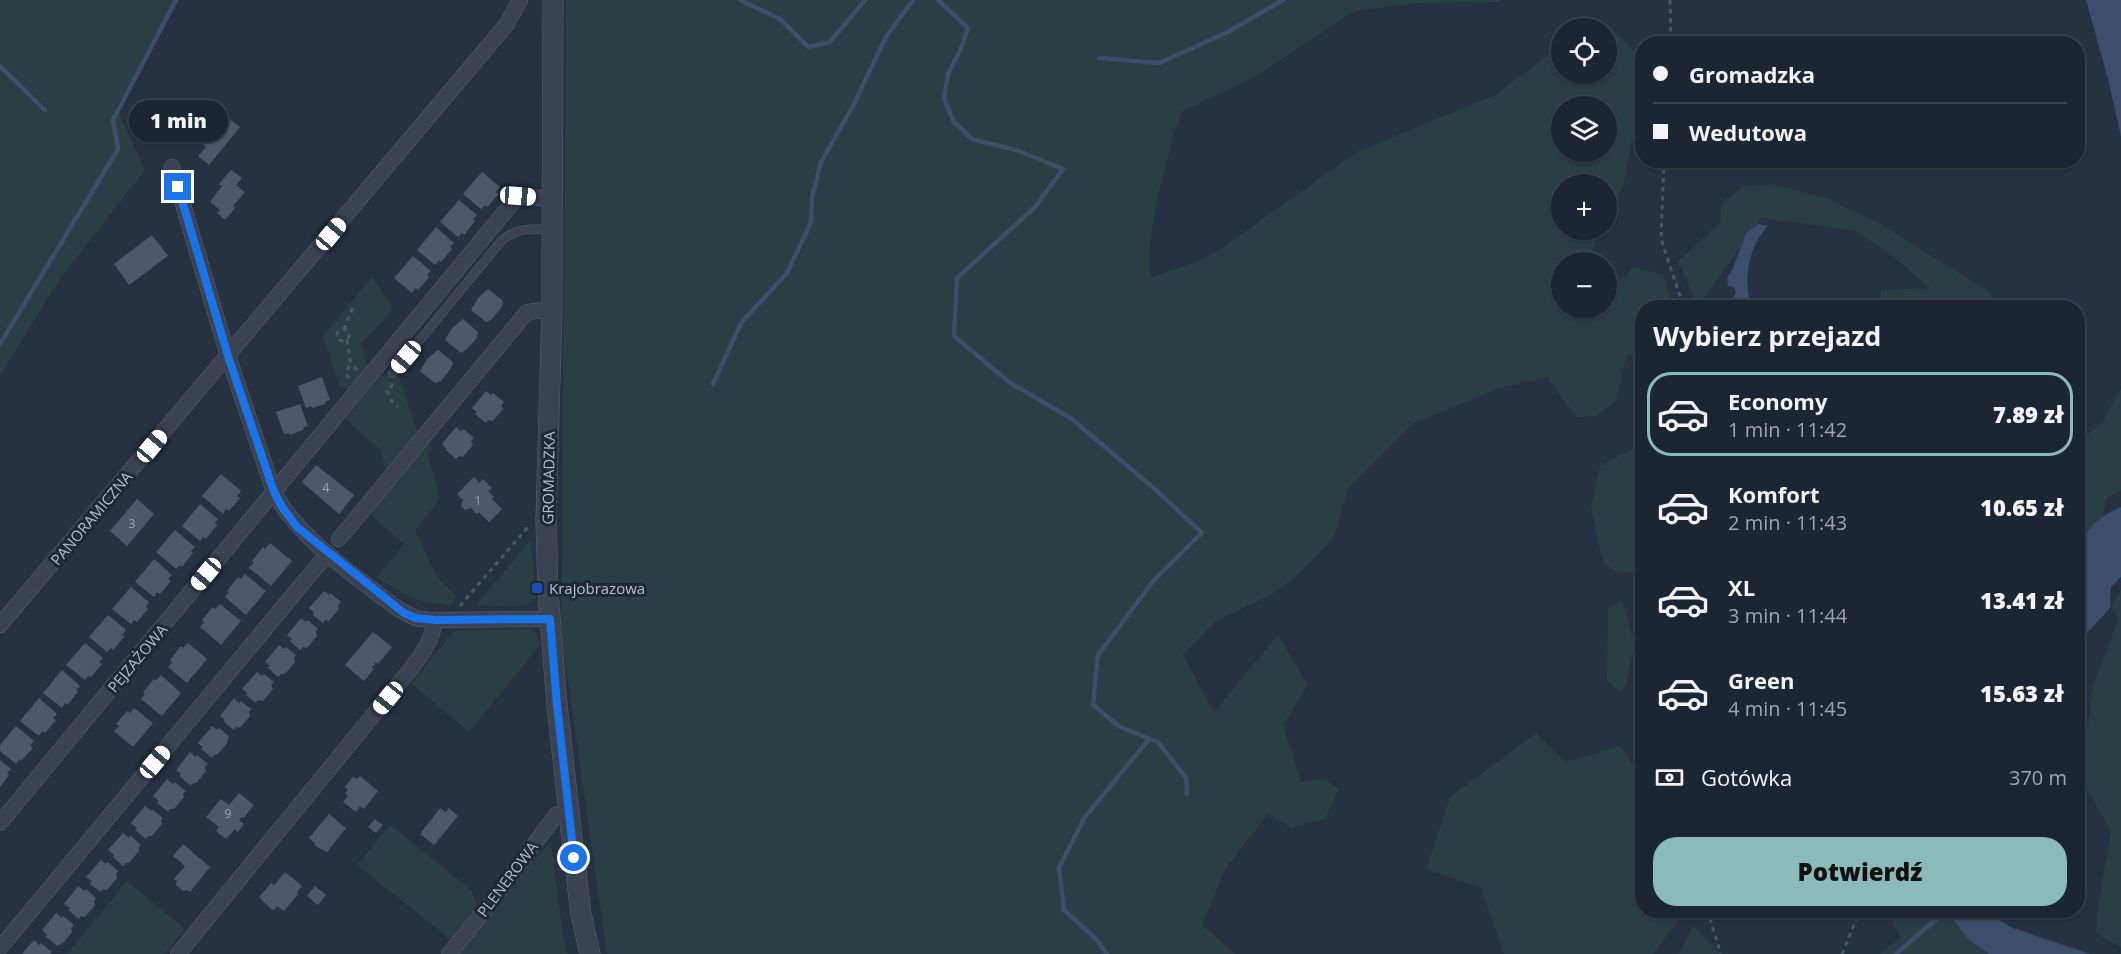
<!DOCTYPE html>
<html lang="pl">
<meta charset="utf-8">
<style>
body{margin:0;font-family:"Open Sans",sans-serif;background:#29313e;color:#f1f3f6;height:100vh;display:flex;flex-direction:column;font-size:22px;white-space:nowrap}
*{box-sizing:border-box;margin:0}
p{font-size:20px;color:#a0a5ac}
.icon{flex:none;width:33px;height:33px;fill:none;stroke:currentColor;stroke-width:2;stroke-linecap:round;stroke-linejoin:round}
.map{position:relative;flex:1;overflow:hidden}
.drawer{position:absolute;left:1635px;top:300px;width:450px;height:618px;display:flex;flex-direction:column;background:#1c2532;border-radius:24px;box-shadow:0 2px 4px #0004,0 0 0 2px #3a424d}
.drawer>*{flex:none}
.top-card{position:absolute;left:1635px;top:36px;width:450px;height:132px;border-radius:24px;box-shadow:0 2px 4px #0004,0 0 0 2px #3a424d;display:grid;align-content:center;height:132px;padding:0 18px;background:#1c2532}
.fabs{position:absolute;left:1551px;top:18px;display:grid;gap:12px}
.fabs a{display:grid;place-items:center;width:66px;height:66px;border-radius:50%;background:#1c2532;box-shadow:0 2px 4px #0004,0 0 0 2px #3a424d;font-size:30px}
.end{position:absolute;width:27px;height:27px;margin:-14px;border:8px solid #1a73e8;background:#fff;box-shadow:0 0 0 3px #fff}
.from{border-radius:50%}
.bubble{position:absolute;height:42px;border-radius:21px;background:#1c2532;box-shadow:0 2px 4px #0004,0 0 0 2px #3a424d;font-size:20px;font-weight:800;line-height:42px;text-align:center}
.car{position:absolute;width:18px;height:36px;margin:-18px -9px;border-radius:8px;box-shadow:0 0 4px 2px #0007;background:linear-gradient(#fff 24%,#345 0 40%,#fff 0 76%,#345 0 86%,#fff 0)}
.top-card b{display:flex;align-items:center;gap:21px;height:57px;font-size:22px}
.top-card b+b{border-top:2px solid #3a424d}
.top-card i{width:15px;height:15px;background:#f1f3f6}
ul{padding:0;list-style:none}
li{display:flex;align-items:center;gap:18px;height:84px;margin:0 12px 9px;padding:0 6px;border:3px solid transparent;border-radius:24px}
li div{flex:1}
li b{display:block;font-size:22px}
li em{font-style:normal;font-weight:800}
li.on{border-color:#8bbbb9}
li>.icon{width:54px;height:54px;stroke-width:1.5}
h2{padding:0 18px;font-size:27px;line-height:72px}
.pay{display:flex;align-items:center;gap:15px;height:66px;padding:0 18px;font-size:22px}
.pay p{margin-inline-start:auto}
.primary-button{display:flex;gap:12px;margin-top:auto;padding:12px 18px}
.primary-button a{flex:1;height:69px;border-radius:24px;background:#8bbbb9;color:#111;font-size:24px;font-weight:800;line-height:69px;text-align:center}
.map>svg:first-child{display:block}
.green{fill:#293f43;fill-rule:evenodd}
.water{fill:#3c4e6b}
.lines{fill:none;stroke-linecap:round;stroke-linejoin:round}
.stream{stroke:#3c4e6b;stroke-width:4.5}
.building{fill:#4d586b}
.service-casing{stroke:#59616f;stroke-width:9}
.minor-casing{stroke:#59616f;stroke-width:16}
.tertiary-casing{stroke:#59616f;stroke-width:21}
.path{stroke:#475c60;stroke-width:3;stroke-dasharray:4.5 4.5;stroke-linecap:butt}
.service{stroke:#3b4352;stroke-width:8}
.minor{stroke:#3b4352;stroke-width:15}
.tertiary{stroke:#3b4352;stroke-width:20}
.route{stroke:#1a73e8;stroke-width:8}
.transit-dot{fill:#1a4fb4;stroke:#1f2837;stroke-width:2}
.labels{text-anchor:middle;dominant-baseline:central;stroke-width:6;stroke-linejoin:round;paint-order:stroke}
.number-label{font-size:12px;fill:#9da5b4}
.street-label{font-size:15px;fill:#b8bfcc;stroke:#1f2837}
.poi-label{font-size:15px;fill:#b8bfcc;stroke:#1f2837;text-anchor:start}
</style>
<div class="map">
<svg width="2121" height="954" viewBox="0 0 2121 954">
<rect width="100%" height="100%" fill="#263142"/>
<!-- green -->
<g class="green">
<path d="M 0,0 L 179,0 L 116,107 L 145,170 L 59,280 L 0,376 Z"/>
<path d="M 566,0 L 1503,0 L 1497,2 L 1416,3 L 1354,11 L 1253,78 L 1181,112 C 1167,158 1145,230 1151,277 L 1194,263 L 1222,248 L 1357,152 L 1495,95 L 1561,45 L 1562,74 L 1606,74 L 1607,31 L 1614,32 L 1641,58 L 1641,99 L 1623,186 L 1607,220 L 1606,184 L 1562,184 L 1562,230 L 1602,230 L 1586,262 L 1562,262 L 1562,308 L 1606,308 L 1607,293 L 1634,267 L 1663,275 L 1673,307 L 1642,308 L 1642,353 L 1627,355 L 1616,400 L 1597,416 L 1578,417 L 1566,404 L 1547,377 L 1497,389 L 1413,424 L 1348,489 L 1334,537 L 1297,576 L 1267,597 L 1216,621 L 1183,655 L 1214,712 L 1278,635 L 1308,685 L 1283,725 L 1301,782 L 1325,779 L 1339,789 L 1325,819 L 1291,828 L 1268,814 L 1226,868 L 1202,925 L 1235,954 L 607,954 L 561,632 ZM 1562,106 L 1606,106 L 1606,152 L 1562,152 Z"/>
<path d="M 1770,184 L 1828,199 L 1877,222 L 1990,292 L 1994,307 L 1879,307 L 1881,290 L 1930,288 L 1890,254 L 1854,230 L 1761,218 L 1698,307 L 1678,261 L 1720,223 L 1721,203 L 1744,186 Z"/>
<path d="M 372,277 L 393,309 L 361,344 L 368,367 L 349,391 L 343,386 L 340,388 L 323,336 Z"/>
<path d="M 383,374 L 393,382 L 398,375 L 418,433 L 386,473 L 380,449 L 345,419 Z"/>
<path d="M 2121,389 L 2121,490 L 2107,498 L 2102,518 L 2084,535 L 2082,547 L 2078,553 L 2078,526 L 2084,515 L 2078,513 L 2078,443 L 2105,420 L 2105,416 Z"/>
<path d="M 427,444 L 433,449 L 428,455 L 440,499 L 415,530 L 436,575 L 457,597 L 450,605 C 416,602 405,596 377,577 L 404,544 L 370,514 Z"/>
<path d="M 1633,448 L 1642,451 L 1642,561 L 1637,571 L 1619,573 L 1606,565 L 1601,556 L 1591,506 L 1600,466 Z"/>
<path d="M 531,540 L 536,598 L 525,607 L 476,605 Z"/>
<path d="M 2121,590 L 2121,947 L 2096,933 L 2097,912 L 2111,832 L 2081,777 L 2093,686 L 2119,618 L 2110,608 Z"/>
<path d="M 1622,601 L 1635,643 L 1626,683 L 1620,692 L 1607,681 L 1608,608 Z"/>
<path d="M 531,629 L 538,636 L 540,645 L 469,732 L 411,683 L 454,631 Z"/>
<path d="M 1536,733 L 1566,762 L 1620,746 L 1642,779 L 1642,910 L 1686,911 L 1653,954 L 1504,954 L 1481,888 L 1426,869 L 1450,797 Z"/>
<path d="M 390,825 L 471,890 L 478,905 L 450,939 L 357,865 Z"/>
<path d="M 551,842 L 563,936 L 568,954 L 458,954 L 533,861 Z"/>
<path d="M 127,881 L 185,929 L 164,954 L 67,954 Z"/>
<path d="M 1899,910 L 1947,911 L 1969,940 L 1989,954 L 1880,954 L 1901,937 L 1892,922 Z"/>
<path d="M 1693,926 L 1720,954 L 1679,954 Z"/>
</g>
<!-- water -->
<g class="water">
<path d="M 2086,0 L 2121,0 L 2121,137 L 2108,79 Z"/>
<path d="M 1759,224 L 1768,226 C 1748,247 1742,281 1752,307 L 1737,307 L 1732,299 L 1736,293 L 1734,287 L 1728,286 L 1727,278 L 1733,268 L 1746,233 Z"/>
<path d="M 2121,507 L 2121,577 L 2111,587 L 2110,608 L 2078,643 L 2078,553 C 2082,547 2081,541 2085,535 C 2092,523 2108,512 2121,507 Z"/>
<path d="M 1947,911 L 1987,911 L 2010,927 L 2090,954 L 1989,954 L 1969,940 Z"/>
</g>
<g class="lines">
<!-- stream -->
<g class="stream">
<path d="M 740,0 L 780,19 L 808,47 L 830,42 L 865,0"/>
<path d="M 938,0 L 968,28 L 960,51 L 948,74 L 944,99 L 954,122 L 972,139 L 1019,151 L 1063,169 L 1035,207 L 957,278 L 954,336 L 1009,382 L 1072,419 L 1156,490 L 1202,533 L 1154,580 L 1098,655 L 1093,705 L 1120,727 L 1158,742 L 1186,778 L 1187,794"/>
<path d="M 1099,58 L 1159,63 L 1228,32 L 1283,0"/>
<path d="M 0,66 L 45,110"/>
<path d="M 0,344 L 118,149 L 113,120 L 176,0"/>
<path d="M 713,384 L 741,323 L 787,273 L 811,222 L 812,197 L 821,162 L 853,106 L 886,37 L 913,0"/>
<path d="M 1107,954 L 1096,939 L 1064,910 L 1059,868 L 1085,817 L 1149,739"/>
<path d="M 1896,954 L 1947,910"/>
</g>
</g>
<!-- building -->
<g class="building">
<path d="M 224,115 L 240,127 L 209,165 L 198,156 L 206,147 L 201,143 Z"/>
<path d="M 231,170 L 242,178 L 236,185 L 245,192 L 233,206 L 235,208 L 225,220 L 217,213 L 220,210 L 210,202 L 222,186 L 219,184 Z"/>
<path d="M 482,172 L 500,187 L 496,192 L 499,194 L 487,207 L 485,205 L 481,209 L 463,194 Z"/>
<path d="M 459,200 L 477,215 L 473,219 L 475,221 L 464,235 L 462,233 L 458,237 L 440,222 Z"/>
<path d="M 436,227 L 454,243 L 450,247 L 452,249 L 441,262 L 439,260 L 435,265 L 417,250 Z"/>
<path d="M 152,235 L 168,256 L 129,285 L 114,264 Z"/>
<path d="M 413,256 L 431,271 L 427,275 L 429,277 L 418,290 L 416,288 L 412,293 L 394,278 Z"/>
<path d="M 488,289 L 503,301 L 502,307 L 491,320 L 486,322 L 471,310 L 478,298 Z"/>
<path d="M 463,319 L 478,332 L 477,338 L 466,350 L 461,353 L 445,340 L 452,328 Z"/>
<path d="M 438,350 L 453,362 L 451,368 L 441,381 L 435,383 L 420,371 L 427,359 Z"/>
<path d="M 322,377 L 330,400 L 325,402 L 325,404 L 312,408 L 311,406 L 306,408 L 298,386 Z"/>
<path d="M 486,391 L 491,395 L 493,393 L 504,402 L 501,405 L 503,409 L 493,421 L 488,420 L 486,423 L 475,414 L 477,412 L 472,408 Z"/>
<path d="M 300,404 L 308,426 L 303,428 L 303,430 L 290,435 L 289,433 L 284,434 L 276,412 Z"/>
<path d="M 456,427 L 461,431 L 463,429 L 474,438 L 471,441 L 473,445 L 463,457 L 459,456 L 456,459 L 446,450 L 447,449 L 442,444 Z"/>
<path d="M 316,465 L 354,495 L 339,514 L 302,482 Z"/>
<path d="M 221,474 L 241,491 L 237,496 L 240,498 L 229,511 L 226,509 L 223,514 L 202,496 Z"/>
<path d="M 474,477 L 480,483 L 483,479 L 492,488 L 488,491 L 494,497 L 492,499 L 502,509 L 489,522 L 479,512 L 477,514 L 471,508 L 465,510 L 461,506 L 463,500 L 457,494 Z"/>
<path d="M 137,499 L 154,514 L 127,546 L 110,531 Z"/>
<path d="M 200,504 L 218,519 L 215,523 L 217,525 L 206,539 L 203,537 L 200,541 L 182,526 Z"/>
<path d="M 175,530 L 195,547 L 191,551 L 193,553 L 182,567 L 180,565 L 176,569 L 156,552 Z"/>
<path d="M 270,543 L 292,561 L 271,586 L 249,568 L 254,562 L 252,561 L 263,547 L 265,549 Z"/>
<path d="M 154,559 L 172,575 L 168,579 L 171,581 L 160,594 L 157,592 L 154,597 L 135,582 Z"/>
<path d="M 245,574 L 266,591 L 246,615 L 225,597 L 229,592 L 227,591 L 238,577 L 241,579 Z"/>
<path d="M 131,587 L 149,602 L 146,607 L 148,609 L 137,622 L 134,620 L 131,624 L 112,609 Z"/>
<path d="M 324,591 L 329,595 L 330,593 L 341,602 L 338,605 L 339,609 L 329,621 L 325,620 L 323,623 L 313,615 L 314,612 L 309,608 Z"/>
<path d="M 220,604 L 241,621 L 221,645 L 200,627 L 204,622 L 202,620 L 213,607 L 215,609 Z"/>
<path d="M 108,615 L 126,630 L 122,635 L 125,636 L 113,650 L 111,648 L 107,652 L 89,637 Z"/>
<path d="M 301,618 L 306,622 L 308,620 L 318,629 L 316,631 L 317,636 L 307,648 L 303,647 L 300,650 L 290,641 L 292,639 L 287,635 Z"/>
<path d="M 373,632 L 392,647 L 378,664 L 376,662 L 372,668 L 374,669 L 364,681 L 345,665 Z"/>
<path d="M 85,643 L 103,658 L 99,662 L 102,664 L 91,677 L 88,676 L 85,680 L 66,665 Z"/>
<path d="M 188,643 L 207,659 L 187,683 L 168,667 L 172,662 L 170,660 L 181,646 L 183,648 Z"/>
<path d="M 279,645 L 284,649 L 286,647 L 296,655 L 294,658 L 295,662 L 285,674 L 281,674 L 278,677 L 268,668 L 270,666 L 265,662 Z"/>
<path d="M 62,670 L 80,686 L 76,690 L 78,692 L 67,705 L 65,703 L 62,708 L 43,693 Z"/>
<path d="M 257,672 L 262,676 L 264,674 L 274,682 L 271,685 L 273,689 L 263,701 L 258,700 L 256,703 L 246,695 L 247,693 L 242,689 Z"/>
<path d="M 161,675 L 181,693 L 162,716 L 141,699 L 145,694 L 143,692 L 154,679 L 156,680 Z"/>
<path d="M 39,698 L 57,714 L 53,718 L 56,720 L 45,733 L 42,731 L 39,736 L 20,721 Z"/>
<path d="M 234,698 L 239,703 L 241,701 L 251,709 L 249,712 L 250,716 L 240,728 L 236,727 L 234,730 L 224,722 L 225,720 L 220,716 Z"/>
<path d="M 134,708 L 153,723 L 133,747 L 114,731 L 119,726 L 116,724 L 127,711 L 130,713 Z"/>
<path d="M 16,726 L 34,741 L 30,746 L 33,748 L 21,761 L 19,759 L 16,764 L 0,751 L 0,745 Z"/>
<path d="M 212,726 L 217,730 L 219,728 L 229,736 L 227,743 L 218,754 L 214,755 L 212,758 L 201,749 L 203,747 L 198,743 Z"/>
<path d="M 190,752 L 195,757 L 197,755 L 208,764 L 205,767 L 206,771 L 197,782 L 190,785 L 179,776 L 181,774 L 176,770 Z"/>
<path d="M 0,760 L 11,769 L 7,773 L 9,775 L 0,787 Z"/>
<path d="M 360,776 L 378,791 L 364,809 L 360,806 L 356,812 L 343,802 L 348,796 L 345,793 L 348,790 L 345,787 L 353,777 L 357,779 Z"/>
<path d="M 167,779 L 173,784 L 175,782 L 186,791 L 183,794 L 184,797 L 174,809 L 170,809 L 168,812 L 157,803 L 159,801 L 153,796 Z"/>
<path d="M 239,793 L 254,805 L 244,818 L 242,817 L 239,820 L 244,824 L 238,832 L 235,829 L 226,839 L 216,831 L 219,827 L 206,817 L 221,799 L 229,805 Z"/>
<path d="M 145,806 L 151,811 L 152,809 L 163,818 L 161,821 L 162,824 L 152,836 L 148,836 L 146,839 L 135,830 L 137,828 L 131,823 Z"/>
<path d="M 440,808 L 446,812 L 449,808 L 458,816 L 434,845 L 420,834 Z"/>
<path d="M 329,814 L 346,828 L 327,852 L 315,846 L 315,843 L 309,838 Z"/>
<path d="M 375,819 L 383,825 L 376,833 L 368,827 Z"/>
<path d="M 123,833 L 129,838 L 130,835 L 141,845 L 139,847 L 139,851 L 129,863 L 126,863 L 123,866 L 113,857 L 114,855 L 108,850 Z"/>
<path d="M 183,844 L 210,867 L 190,892 L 187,890 L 183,891 L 176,885 L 177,881 L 174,879 L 185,866 L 173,856 Z"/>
<path d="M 101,860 L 106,864 L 108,862 L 118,871 L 116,874 L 117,878 L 107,890 L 103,889 L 101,892 L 90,884 L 92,881 L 86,877 Z"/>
<path d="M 285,872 L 302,886 L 297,892 L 298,894 L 284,911 L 277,906 L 274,910 L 271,909 L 259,897 L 271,883 L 274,885 Z"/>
<path d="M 78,886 L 84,891 L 86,889 L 96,898 L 94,901 L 95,905 L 85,917 L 81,916 L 79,919 L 68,910 L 70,908 L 64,904 Z"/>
<path d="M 315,886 L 326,895 L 318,905 L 307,896 Z"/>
<path d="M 56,913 L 62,918 L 63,916 L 74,925 L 71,928 L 72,932 L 63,943 L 57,946 L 46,937 L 47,935 L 42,930 Z"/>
<path d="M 34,940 L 39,945 L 41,943 L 52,952 L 50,954 L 22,954 Z"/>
</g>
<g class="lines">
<defs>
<path id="service" d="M 392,374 L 502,240 C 520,227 530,229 550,229"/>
<g id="minor">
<path d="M 172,167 L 228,356 L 274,492 C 296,536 357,578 397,608 L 415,618 L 430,620 L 550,619"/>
<path d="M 339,539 L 527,312 L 552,309"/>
<path d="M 0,625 L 507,24 L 520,0"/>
<path d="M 0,823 L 518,196 L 552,199"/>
<path d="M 0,948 L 328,553"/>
<path d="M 178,954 L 410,670 C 423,653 432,641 435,620"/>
<path d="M 449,954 L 492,901 L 556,815 L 570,811"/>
</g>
<path id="tertiary" d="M 553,0 L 552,309 L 546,520 L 548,592 L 557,705 L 572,839 L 581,914 L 590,954"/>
</defs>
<!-- service casing -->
<use href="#service" class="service-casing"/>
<!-- minor casing -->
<use href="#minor" class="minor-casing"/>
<!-- tertiary casing -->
<use href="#tertiary" class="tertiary-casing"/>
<!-- path -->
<g class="path">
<path d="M 1670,0 L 1671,44"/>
<path d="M 1664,160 L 1661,239 L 1684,308"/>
<path d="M 344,329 L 353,307"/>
<circle cx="343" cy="335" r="6"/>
<path d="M 347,340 L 351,366"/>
<path d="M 349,378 L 346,374 L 348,368 L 353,366 L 357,370"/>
<path d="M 393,384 L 387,391 L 391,400 L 398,407"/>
<path d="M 460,606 L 528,527"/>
<path d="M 1642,683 C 1639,698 1636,716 1642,731"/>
<path d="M 1707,910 L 1721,954"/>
<path d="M 1842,954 L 1860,910"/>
</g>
<!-- service -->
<use href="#service" class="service"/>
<!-- minor -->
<use href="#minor" class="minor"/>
<!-- tertiary -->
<use href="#tertiary" class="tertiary"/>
</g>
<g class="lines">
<!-- route -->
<path class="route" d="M 178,187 L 228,356 L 274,492 L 282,507 L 297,527 L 404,613 L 416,618 L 435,620 L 550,619 L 557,705 L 574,858"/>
</g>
<!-- markers -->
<rect class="transit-dot" x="531" y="582" width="12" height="12" rx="3"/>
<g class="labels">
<!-- number labels -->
<g class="number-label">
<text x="326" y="487">4</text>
<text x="478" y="500">1</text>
<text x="132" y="523">3</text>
<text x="228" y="813">9</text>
</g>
<!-- street labels -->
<g class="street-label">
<text transform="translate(548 478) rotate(-89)">GROMADZKA</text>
<text transform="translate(91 518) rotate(-50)">PANORAMICZNA</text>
<text transform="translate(137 658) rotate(-50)">PEJZAŻOWA</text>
<text transform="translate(507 879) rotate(-53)">PLENEROWA</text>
</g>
<!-- poi labels -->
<g class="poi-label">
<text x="549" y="588">Krajobrazowa</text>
</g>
</g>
</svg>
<div class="fabs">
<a><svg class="icon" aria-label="locate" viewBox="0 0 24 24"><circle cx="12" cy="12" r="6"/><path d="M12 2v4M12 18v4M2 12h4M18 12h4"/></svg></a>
<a><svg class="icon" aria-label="layers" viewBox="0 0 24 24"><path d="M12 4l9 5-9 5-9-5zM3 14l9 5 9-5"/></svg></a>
<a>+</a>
<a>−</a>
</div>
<i class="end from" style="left:574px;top:858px"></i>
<i class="end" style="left:178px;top:187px"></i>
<div class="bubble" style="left:129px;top:100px;width:99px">1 min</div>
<i class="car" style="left:518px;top:196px;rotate:94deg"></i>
<i class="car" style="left:331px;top:234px;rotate:40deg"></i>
<i class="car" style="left:406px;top:357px;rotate:220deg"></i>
<i class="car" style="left:152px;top:446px;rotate:40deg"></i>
<i class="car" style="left:206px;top:574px;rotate:220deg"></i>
<i class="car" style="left:388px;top:698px;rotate:219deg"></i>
<i class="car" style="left:155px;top:762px;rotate:40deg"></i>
<div class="top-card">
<b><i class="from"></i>Gromadzka</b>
<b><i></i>Wedutowa</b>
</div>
<section class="drawer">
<h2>Wybierz przejazd</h2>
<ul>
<li class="on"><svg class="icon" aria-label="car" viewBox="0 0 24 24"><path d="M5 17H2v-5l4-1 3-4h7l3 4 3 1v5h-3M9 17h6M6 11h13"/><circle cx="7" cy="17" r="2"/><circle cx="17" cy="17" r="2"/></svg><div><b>Economy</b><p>1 min · 11:42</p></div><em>7.89 zł</em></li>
<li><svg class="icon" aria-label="car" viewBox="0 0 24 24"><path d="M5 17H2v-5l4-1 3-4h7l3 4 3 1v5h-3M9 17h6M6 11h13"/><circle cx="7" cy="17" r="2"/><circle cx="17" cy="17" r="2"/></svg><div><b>Komfort</b><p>2 min · 11:43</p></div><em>10.65 zł</em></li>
<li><svg class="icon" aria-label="car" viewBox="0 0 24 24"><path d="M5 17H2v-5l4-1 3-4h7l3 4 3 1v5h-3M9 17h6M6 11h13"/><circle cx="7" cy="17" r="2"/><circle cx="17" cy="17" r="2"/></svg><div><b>XL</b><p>3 min · 11:44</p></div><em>13.41 zł</em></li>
<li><svg class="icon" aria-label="car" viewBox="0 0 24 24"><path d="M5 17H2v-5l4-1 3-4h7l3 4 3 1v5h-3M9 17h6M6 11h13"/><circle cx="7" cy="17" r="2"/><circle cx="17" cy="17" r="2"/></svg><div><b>Green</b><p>4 min · 11:45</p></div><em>15.63 zł</em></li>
</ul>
<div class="pay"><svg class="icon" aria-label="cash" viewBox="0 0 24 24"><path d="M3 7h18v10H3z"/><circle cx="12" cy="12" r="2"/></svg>Gotówka<p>370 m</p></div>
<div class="primary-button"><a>Potwierdź</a></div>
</section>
</div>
